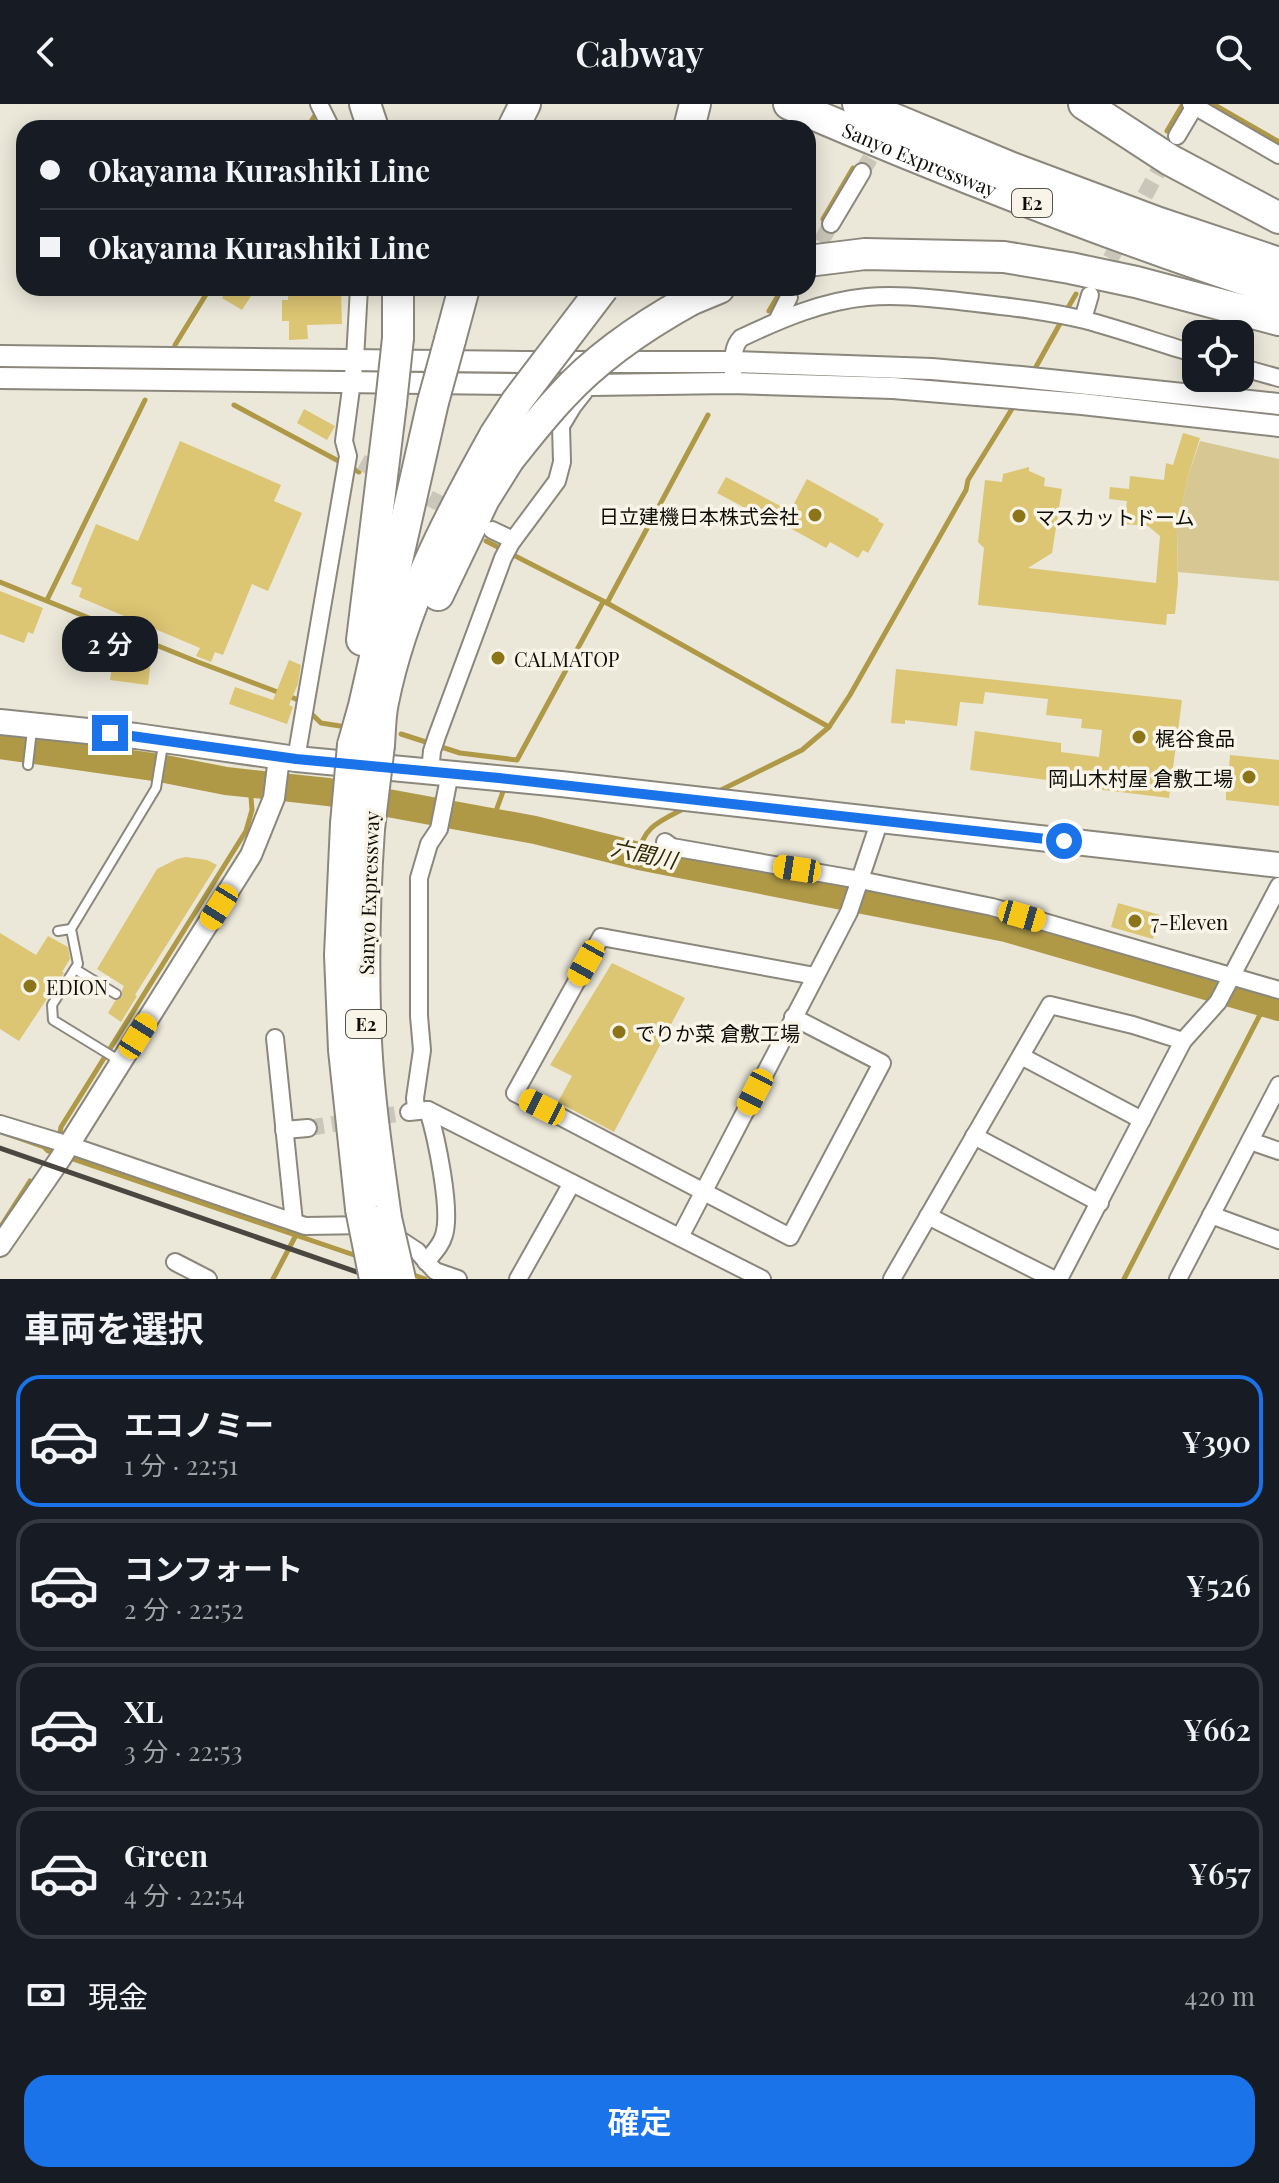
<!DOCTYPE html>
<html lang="ja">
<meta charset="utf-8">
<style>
body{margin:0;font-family:"Playfair Display","Noto Sans JP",serif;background:#242831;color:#f1f3f6;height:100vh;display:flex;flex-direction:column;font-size:30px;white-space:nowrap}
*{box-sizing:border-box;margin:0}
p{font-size:26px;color:#9ea1a6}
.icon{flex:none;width:44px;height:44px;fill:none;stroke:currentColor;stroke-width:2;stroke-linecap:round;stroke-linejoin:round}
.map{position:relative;height:1175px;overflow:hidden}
.side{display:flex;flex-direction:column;background:#171b24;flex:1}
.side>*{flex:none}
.top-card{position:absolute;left:16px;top:16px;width:800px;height:176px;border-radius:24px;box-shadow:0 4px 20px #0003;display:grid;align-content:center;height:176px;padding:0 24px;background:#171b24}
.buttons{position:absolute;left:1182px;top:216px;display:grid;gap:16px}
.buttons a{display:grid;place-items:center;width:72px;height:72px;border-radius:16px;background:#171b24;box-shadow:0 4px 20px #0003;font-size:40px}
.end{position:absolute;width:36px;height:36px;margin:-18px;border:10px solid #1a73e8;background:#fff;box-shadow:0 0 0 4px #fff}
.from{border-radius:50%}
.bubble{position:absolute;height:56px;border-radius:24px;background:#171b24;box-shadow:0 4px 20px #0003;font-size:26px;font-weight:600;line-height:56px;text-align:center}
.car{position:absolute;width:24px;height:48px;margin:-24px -12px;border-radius:10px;box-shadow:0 0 6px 2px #0007;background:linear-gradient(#f5c518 24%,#345 0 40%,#f5c518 0 76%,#345 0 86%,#f5c518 0)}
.top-card b{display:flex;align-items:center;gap:28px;height:76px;font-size:30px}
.top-card b+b{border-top:2px solid #363941}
.top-card i{width:20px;height:20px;background:#f1f3f6}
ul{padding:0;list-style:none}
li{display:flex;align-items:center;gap:24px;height:132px;margin:0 16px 12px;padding:0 8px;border:4px solid #363941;border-radius:24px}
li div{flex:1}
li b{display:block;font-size:30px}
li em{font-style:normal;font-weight:600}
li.on{border-color:#1a73e8}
li>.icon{width:72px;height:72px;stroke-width:1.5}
h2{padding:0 24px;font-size:36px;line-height:96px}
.pay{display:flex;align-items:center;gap:20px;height:88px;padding:0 24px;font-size:30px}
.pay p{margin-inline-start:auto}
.primary-button{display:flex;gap:16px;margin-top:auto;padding:16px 24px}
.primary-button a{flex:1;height:92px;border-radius:24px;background:#1a73e8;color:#fff;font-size:32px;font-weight:600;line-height:92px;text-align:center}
header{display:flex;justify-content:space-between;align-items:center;height:104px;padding:0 24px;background:#171b24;font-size:36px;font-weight:600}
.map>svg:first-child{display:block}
.green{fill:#d6c793}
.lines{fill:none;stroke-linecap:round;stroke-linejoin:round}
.stream{stroke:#af9947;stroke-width:5}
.river{stroke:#af9947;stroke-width:28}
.building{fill:#dcc573}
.minor-tunnel{stroke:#cac7ba;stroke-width:16;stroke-dasharray:16 8;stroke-linecap:butt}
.service-casing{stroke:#8b877c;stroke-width:12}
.minor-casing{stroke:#8b877c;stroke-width:20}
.tertiary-casing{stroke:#8b877c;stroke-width:24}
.secondary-casing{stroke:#8b877c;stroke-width:28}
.motorway-casing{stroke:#8b877c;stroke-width:34}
.service{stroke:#fff;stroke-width:8}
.minor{stroke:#fff;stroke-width:16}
.tertiary{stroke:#fff;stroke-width:20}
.secondary{stroke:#fff;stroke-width:24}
.motorway{stroke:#fff;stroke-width:30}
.rail{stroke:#494740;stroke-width:5}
.motorway-bridge-casing{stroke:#8b877c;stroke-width:34;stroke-linecap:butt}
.motorway-bridge{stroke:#fff;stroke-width:30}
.route{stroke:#1a73e8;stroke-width:10}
.poi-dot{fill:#8b7518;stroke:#f8f5e8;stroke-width:3}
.labels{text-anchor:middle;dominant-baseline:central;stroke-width:7;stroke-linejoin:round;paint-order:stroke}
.shield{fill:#f8f5e8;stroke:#54534b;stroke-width:2}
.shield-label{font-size:18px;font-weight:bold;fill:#0e0d08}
.street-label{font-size:20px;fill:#0e0d08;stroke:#f8f5e8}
.poi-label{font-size:20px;fill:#0e0d08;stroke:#f8f5e8;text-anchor:start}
.water-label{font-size:22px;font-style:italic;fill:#322904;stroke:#f8f5e8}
</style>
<header><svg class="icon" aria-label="back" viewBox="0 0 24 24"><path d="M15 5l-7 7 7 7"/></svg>Cabway<svg class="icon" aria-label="search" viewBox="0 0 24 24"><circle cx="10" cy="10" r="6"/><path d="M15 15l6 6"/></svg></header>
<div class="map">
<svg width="1279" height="1175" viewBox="0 0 1279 1175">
<rect width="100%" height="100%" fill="#ebe8da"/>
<!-- green -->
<path class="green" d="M 1200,337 L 1279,355 L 1279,477 L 1178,468 L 1177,427 L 1188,372 Z"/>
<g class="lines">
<!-- stream -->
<g class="stream">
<path d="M 1213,0 L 1279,38"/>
<path d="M 307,24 L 317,8"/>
<path d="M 1167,27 L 1183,0"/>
<path d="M 823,115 L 853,64"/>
<path d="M 769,207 L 779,190"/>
<path d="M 1066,207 L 1076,190"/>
<path d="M 175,241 L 210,184"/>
<path d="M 1032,270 L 1062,216"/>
<path d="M 234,301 L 359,368"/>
<path d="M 486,437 L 607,499 L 829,623"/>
<path d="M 0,478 L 198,558 L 296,595 L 321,619 L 340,622"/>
<path d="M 47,496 L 145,296"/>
<path d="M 607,499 L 708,311"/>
<path d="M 401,630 L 460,649 L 517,656 L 603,498"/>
<path d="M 715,689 L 802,646 L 829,623 L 850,591 L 966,386 L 968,376 L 1015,300"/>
<path d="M 492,718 L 505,682"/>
<path d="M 639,752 C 641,723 662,716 685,704"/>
<path d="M 7,1030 L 44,1043 L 48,1047 L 57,1050"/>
<path d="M 59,1036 L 61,1023 L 246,727 L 252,706 L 250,680"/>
<path d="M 67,1053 L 360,1153"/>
<path d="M 0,1124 L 30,1077"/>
<path d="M 411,1170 L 425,1175"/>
<path d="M 273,1175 L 296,1131"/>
<path d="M 1124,1175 L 1266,899"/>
</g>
<!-- river -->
<path class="river" d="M 0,641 L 160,664 L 226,677 L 328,688 L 535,726 L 639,752 L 1006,824 L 1279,903"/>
</g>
<!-- building -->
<g class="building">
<path d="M 228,184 L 256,184 L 242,206 L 222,194 Z"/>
<path d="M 288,184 L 341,184 L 342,220 L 307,221 L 308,235 L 289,236 L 289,217 L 282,217 L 282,196 L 288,196 Z"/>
<path d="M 304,305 L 335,322 L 327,336 L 297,319 Z"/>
<path d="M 1183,329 L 1200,334 L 1188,372 L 1177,427 L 1178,478 L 1175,510 L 1167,510 L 1166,521 L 978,501 L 984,444 L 978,438 L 985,376 L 1002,378 L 1003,370 L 1029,363 L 1029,367 L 1045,374 L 1044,382 L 1062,385 L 1052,449 L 1028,464 L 1156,479 L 1160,432 L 1148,422 L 1124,420 L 1127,397 L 1109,395 L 1110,383 L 1129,385 L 1130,372 L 1164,376 L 1166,359 L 1173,361 Z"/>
<path d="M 180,337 L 281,381 L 274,397 L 302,409 L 268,487 L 252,480 L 223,551 L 215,548 L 211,558 L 196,552 L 200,544 L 79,493 L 82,484 L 71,480 L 96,420 L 138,437 Z"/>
<path d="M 726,373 L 790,407 L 807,375 L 879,415 L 878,417 L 884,420 L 868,449 L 863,446 L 858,454 L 830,438 L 826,444 L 781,419 L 779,422 L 717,389 Z"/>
<path d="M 0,487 L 43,504 L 33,530 L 28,528 L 24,539 L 0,530 Z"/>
<path d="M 114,549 L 151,556 L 148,581 L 110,576 Z"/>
<path d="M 289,556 L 301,561 L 298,580 L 289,601 L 293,603 L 287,620 L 229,600 L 235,583 L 273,596 Z"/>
<path d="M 896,565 L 1182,596 L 1169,694 L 1079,683 L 1079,680 L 970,666 L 975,627 L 1061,639 L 1061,648 L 1099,653 L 1102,626 L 1081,624 L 1082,615 L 1046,611 L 1048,595 L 985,588 L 983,600 L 960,598 L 957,622 L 905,616 L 905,620 L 891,619 Z"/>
<path d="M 1230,651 L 1279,656 L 1279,702 L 1226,696 L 1226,683 L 1219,682 L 1221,664 L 1229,664 Z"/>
<path d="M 186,753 L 207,756 L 217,761 L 135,891 L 137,892 L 121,918 L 108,909 L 115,897 L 122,893 L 122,886 L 124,882 L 97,865 L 157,765 L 177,755 Z"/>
<path d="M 1118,799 L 1160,811 L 1153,835 L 1111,823 Z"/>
<path d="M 0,829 L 36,851 L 48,832 L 68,843 L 70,855 L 62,868 L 64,869 L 19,937 L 0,925 Z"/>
<path d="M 612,859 L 685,894 L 614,1028 L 558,998 L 572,972 L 550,961 Z"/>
</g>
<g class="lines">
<!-- minor-tunnel -->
<g class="minor-tunnel">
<path d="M 862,68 L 902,0"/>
<path d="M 809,159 L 831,120"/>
<path d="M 1099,176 L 1168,49"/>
<path d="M 361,358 L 387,372"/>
<path d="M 408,383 L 458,409"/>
<path d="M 308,1024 L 409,1008"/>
</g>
<defs>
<g id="service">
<path d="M 28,661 L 32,626"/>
<path d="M 58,827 L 71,825"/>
<path d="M 75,865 L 116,890"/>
<path d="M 120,957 L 53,916 L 52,901 L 78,860 L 71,825 L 156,684 L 163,641"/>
</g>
<g id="minor">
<path d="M 319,0 L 331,24"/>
<path d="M 1191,0 L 1279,51"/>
<path d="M 1177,32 L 1196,0"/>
<path d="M 831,120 L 862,68"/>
<path d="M 1083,215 L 1090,191"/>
<path d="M 777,217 L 789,193"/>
<path d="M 1240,263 L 1279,274"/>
<path d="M 733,270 C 733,258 732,243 741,234 C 781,215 823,197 867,193 C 897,190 929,194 959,197 C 1001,202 1044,206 1085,216 C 1122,226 1159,239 1196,250"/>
<path d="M 492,426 L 513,436"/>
<path d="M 296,655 L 348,352 L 344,337 L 355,255 L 359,184"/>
<path d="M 430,668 L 432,647 L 437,632 L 503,454 L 511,439 L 557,377 L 562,358 L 561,322 L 573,302 L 584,288"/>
<path d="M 665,738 L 672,743 L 860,776 L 992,803 L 1279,886"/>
<path d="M 793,913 L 882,959 L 790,1133 L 515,989 L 601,833 L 815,872"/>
<path d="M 275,934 L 294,1118"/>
<path d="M 1021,952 L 1142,1016"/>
<path d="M 416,1007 L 415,994 L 422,946 L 419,912 L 419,774 L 429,740 L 439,725 L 450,669"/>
<path d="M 409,1008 L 428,1006 L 762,1175"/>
<path d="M 0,1020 L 69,1041 L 305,1122 L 370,1121"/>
<path d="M 284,1026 L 308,1024"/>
<path d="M 974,1032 L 1100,1099"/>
<path d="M 1250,1037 L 1279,1047"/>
<path d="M 1211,1111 L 1279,1136"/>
<path d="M 928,1112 L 1053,1175"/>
<path d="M 391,1130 L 417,1147 L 435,1167 L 458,1175"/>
<path d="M 680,1133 L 849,808 L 880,716"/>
<path d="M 175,1158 L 208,1175"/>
<path d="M 426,1158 C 433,1149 441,1142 444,1131 C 452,1106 436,1032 428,1006"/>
<path d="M 518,1175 L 572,1079"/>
<path d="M 892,1175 L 1050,901 L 1133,921 L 1183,937"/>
<path d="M 1059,1175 L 1183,937 L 1218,898 L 1279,782"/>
<path d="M 1178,1175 L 1279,981"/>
</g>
<g id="tertiary">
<path d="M 0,252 L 523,258 L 733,258 L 932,265 L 1021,273 L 1279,300"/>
<path d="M 0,274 L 591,281 L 732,279 L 893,284 L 1082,300 L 1279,322"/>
<path d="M 0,1142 L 60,1055 L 251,751 L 274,694 L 279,653"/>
</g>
<path id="secondary" d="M 0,618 L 136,632 L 296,655 L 561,680 L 1279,761"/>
<g id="motorway">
<path d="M 365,0 L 373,24"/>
<path id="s1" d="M 789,0 C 950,69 1112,133 1279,187"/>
<path d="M 858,0 L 1012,64 L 1159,119 L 1279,159"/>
<path d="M 1084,0 L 1170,56 L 1279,114"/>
<path d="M 513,24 L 525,0"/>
<path d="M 689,24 L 695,0"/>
<path d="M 808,157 L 865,150 L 1004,153 L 1070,164 L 1136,178 L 1279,216"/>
<path d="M 398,184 L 398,234"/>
<path d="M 690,196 L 719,184"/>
<path d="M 450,236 L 464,184"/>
<path d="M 438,491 L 484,395 L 509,355"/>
<path d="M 362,536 L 391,299"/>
<path d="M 353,641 L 364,602 L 433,298"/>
<path d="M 379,641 C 380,627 380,612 383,598 C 402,503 448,415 495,331"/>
<path d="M 346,720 L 340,851 L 344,946 L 361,1105"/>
<path d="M 369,725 C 364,796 363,867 366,938 C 369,997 378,1056 386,1114"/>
</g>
</defs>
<!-- service casing -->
<use href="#service" class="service-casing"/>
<!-- minor casing -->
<use href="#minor" class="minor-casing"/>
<!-- tertiary casing -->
<use href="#tertiary" class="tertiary-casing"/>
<!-- secondary casing -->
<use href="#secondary" class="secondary-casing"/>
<!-- motorway casing -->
<use href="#motorway" class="motorway-casing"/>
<!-- service -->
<use href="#service" class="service"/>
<!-- minor -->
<use href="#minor" class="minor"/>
<!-- tertiary -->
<use href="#tertiary" class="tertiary"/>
<!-- secondary -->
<use href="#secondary" class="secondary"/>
<!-- motorway -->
<use href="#motorway" class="motorway"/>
<!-- rail -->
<path class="rail" d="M 0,1044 L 377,1175"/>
<defs>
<g id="motorway-bridge">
<path d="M 433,298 L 450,236"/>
<path d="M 391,299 L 398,234"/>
<path d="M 495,331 L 517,297 L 603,184"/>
<path d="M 509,355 C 526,334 542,313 561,293 C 597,253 643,222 690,196"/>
<path d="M 346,720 L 353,641"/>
<path d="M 369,725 L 379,641"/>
<path d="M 361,1105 L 375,1175"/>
<path d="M 386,1114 L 400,1175"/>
</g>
</defs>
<!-- motorway-bridge casing -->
<use href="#motorway-bridge" class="motorway-bridge-casing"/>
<!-- motorway-bridge -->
<use href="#motorway-bridge" class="motorway-bridge"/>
</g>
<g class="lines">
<!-- route -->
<path class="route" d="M 110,629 L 296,655 L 499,674 L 1064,737"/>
</g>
<!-- markers -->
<g class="poi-dot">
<circle cx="815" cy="411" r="8"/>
<circle cx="1019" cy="412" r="8"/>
<circle cx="498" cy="554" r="8"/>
<circle cx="1139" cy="633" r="8"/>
<circle cx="1249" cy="673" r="8"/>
<circle cx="1135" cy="817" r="8"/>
<circle cx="30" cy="882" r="8"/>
<circle cx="619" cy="928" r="8"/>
</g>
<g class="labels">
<!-- shield labels -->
<g class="shield">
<rect x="1012" y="85" width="40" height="28" rx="6"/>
<rect x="346" y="906" width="40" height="28" rx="6"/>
</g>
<g class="shield-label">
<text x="1032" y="99">E2</text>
<text x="366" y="920">E2</text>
</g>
<!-- street labels -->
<g class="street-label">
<text stroke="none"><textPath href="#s1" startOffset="142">Sanyo Expressway</textPath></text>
<text transform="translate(368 789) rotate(-88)">Sanyo Expressway</text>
</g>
<!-- poi labels -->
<g class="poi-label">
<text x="799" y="411" text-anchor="end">日立建機日本株式会社</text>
<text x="1035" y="412">マスカットドーム</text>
<text x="514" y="554">CALMATOP</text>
<text x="1155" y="633">梶谷食品</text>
<text x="1233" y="673" text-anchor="end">岡山木村屋 倉敷工場</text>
<text x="1151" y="817">7-Eleven</text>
<text x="46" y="882">EDION</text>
<text x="635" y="928">でりか菜 倉敷工場</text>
</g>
<!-- water labels -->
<g class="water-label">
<text transform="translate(644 749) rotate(12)">六間川</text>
</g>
</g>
</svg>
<div class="buttons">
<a><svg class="icon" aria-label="locate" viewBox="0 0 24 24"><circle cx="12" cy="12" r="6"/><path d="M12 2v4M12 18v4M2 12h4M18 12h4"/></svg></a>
</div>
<i class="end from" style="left:1064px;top:737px"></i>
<i class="end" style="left:110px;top:629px"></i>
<div class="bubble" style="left:62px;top:512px;width:96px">2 分</div>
<i class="car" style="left:797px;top:765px;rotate:279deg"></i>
<i class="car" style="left:219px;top:803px;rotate:212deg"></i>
<i class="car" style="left:1022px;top:812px;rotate:106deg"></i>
<i class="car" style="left:586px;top:859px;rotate:209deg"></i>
<i class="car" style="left:138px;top:932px;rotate:32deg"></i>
<i class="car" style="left:755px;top:988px;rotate:207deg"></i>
<i class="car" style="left:542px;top:1003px;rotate:297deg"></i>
<div class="top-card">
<b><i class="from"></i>Okayama Kurashiki Line</b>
<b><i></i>Okayama Kurashiki Line</b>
</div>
</div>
<section class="side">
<h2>車両を選択</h2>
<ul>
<li class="on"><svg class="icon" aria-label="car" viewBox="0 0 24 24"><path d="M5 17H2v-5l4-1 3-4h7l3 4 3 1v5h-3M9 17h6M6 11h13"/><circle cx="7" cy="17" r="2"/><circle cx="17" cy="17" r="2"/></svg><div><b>エコノミー</b><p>1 分 · 22:51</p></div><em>¥390</em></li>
<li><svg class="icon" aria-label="car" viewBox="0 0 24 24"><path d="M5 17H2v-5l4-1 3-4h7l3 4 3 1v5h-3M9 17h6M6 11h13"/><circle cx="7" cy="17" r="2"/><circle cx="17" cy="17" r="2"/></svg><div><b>コンフォート</b><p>2 分 · 22:52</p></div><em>¥526</em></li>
<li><svg class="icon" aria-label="car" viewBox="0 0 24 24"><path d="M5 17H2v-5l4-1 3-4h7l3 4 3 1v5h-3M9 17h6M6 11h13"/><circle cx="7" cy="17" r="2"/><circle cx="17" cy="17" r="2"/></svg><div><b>XL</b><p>3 分 · 22:53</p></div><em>¥662</em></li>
<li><svg class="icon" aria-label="car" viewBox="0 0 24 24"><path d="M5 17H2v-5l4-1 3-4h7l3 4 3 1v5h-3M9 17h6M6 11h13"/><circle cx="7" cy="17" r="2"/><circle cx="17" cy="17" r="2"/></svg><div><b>Green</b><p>4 分 · 22:54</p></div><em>¥657</em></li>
</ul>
<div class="pay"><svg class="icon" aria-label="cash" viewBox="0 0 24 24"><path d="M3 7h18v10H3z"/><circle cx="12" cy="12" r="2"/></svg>現金<p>420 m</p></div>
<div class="primary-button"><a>確定</a></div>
</section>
